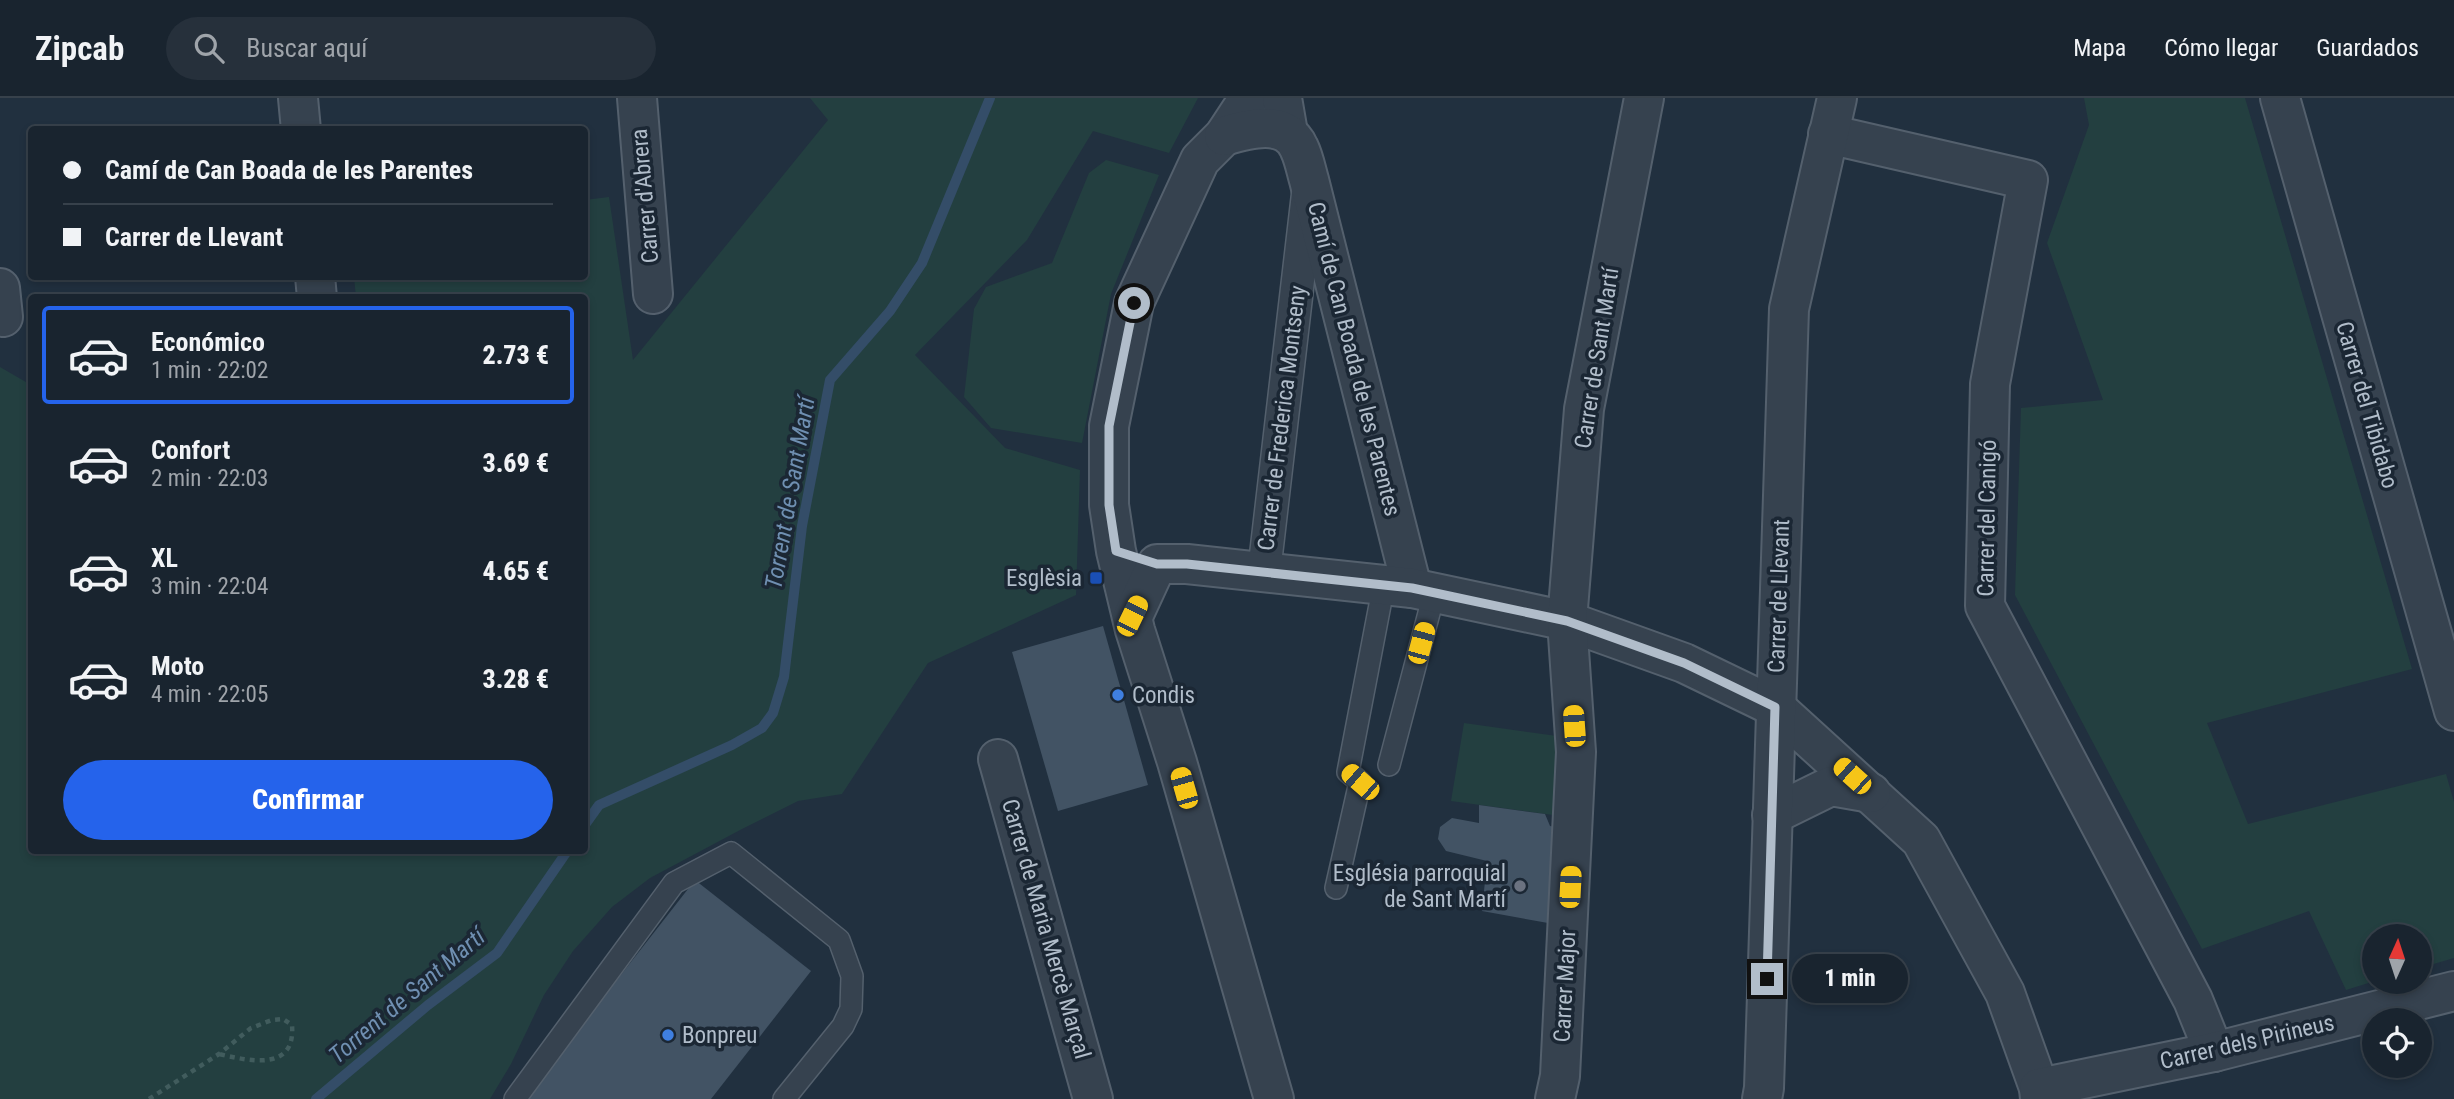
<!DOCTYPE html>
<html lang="es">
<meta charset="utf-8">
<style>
body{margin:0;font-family:"Roboto Condensed",sans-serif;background:#26303b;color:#f1f3f6;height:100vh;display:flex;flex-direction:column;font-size:26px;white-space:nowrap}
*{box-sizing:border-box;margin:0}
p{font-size:23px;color:#9fa4aa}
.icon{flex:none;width:38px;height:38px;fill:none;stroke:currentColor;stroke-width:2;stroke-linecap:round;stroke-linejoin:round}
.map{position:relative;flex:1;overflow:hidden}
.panel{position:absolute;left:28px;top:196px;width:560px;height:560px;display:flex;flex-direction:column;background:#19242f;border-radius:7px;box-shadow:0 4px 10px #0003,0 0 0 2px #37414b}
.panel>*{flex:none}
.banner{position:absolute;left:28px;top:28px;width:560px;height:154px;border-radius:7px;box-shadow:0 4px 10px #0003,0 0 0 2px #37414b;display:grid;align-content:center;height:154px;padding:0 35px;background:#19242f}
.needle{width:46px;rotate:3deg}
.controls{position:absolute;left:2362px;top:826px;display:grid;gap:14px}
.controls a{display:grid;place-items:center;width:70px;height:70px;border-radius:50%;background:#19242f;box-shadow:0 4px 10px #0003,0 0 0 2px #37414b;font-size:35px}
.end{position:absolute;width:32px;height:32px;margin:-16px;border:9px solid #b1bdca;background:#111;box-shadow:0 0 0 4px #111}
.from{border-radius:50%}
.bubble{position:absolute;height:49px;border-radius:24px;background:#19242f;box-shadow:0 4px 10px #0003,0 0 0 2px #37414b;font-size:23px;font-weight:800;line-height:49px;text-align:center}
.car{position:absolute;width:21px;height:42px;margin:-21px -10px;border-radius:9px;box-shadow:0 0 5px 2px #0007;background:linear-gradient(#f5c518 24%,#345 0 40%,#f5c518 0 76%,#345 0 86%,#f5c518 0)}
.banner b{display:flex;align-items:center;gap:24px;height:66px;font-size:26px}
.banner b+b{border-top:2px solid #37414b}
.banner i{width:18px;height:18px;background:#f1f3f6}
ul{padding:12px 0 0;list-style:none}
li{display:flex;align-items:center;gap:21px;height:98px;margin:0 14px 10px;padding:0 21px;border:4px solid transparent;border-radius:7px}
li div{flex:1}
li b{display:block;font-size:26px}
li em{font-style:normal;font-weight:800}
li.active{border-color:#2563eb}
li>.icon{width:63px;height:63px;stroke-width:1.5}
.primary-button{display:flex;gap:14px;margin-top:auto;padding:14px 35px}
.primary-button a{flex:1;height:80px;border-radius:42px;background:#2563eb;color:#fff;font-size:28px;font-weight:800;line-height:80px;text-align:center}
header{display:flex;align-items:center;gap:42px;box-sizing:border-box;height:98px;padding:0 35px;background:#19242f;border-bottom:2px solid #37414b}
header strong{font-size:33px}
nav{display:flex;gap:38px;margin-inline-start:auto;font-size:24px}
.search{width:490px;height:63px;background:#26303b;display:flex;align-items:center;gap:18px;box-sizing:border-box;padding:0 24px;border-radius:38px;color:#9fa4aa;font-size:26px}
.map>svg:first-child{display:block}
.green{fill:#233f40}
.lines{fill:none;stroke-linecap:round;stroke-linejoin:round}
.stream{stroke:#344d68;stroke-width:10}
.building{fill:#425364}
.service-casing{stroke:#54606d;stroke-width:24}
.pedestrian-casing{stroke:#54606d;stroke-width:35}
.minor-casing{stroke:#54606d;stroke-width:42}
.path{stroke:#415c5d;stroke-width:4.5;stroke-dasharray:5 5;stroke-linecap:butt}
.service{stroke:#36424f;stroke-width:21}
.pedestrian{stroke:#36424f;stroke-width:32}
.minor{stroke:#36424f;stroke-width:38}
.route{stroke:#b1bdca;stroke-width:9}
.transit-dot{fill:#1a4fb4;stroke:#1b2734;stroke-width:2.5}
.shop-dot{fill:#3f7fe0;stroke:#1b2734;stroke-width:2.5}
.worship-dot{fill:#6b7280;stroke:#1b2734;stroke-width:2.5}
.labels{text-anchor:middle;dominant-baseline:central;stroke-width:7;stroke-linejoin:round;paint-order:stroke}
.street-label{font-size:23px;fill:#b1bdca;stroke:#1b2734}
.poi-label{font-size:23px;fill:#b1bdca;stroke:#1b2734;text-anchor:end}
.water-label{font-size:24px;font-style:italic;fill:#6f8fb1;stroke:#1b2734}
</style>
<header>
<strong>Zipcab</strong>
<div class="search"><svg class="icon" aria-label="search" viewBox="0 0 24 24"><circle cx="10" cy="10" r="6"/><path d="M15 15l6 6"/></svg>Buscar aquí</div>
<nav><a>Mapa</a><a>Cómo llegar</a><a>Guardados</a></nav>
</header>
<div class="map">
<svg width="2454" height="1001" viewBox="0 0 2454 1001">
<rect width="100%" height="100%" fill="#21303f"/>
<!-- green -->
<g class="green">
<path d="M 810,0 L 1198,0 L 1169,55 L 1093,33 L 1027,142 L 915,257 L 1005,350 L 1080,372 L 1076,497 L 928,565 L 842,696 L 798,703 L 742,731 L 650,780 L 612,809 L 573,853 L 544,897 L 511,966 L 490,1001 L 0,1001 L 0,269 L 31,287 L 32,752 L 584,752 L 584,200 L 356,199 L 354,179 L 584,178 L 585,102 L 609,99 L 633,262 L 828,22 Z"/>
<path d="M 2084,0 L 2245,0 L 2412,571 L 2207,625 L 2248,726 L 2446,676 L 2454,704 L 2454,860 L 2420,870 L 2420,838 L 2375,838 L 2375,883 L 2346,892 L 2309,813 L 2202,851 L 2015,497 L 2021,310 L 2103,302 L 2047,145 L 2089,27 Z"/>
<path d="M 1106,62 L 1159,77 L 1111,196 L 1082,345 L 991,330 L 964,299 L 974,211 L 986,189 L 1052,165 L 1089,75 Z"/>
<path d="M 1464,625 L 1557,638 L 1553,717 L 1451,703 Z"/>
</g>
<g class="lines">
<!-- stream -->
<g class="stream">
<path d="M 584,728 L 599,707 L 732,647 L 762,630 L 773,615 L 784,579 L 802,428 L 830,282 L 890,213 L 922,165 L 990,0"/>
<path d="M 316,1001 L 428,907 L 497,855 L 568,752"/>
</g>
</g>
<!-- building -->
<g class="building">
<path d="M 1103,528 L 1148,687 L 1058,713 L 1012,554 Z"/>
<path d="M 1479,707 L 1545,716 L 1550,728 L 1568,732 L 1548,825 L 1482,813 L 1487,763 L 1446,753 L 1438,741 L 1440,729 L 1452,720 L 1479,725 Z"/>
<path d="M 695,782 L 811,873 L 711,1001 L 524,1001 Z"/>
</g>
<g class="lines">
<defs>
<g id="service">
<path d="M 1389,667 L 1434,496"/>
<path d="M 1336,790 L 1360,684 L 1348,674 L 1384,486"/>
<path d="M 515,1001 L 674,785 L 731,755 L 839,842 L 852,878 L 851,911 L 843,928 L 784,1001"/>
</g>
<path id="pedestrian" d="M 1264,474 L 1308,96"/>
<g id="minor">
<path d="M 298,0 L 301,32"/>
<path d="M 637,0 L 653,196"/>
<path d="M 1249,0 L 1224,38 L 1200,62 L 1134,205 L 1109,328 L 1109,407 L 1116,453 L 1135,532 L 1177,664 L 1274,1001"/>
<path d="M 1282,0 L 1288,35"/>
<path d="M 2280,0 L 2454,613"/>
<path d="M 1828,36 L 2028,82 L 1990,286 L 1985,508 L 2193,902 L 2214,954"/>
<path d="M 1224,38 C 1248,31 1286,20 1299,50 C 1304,60 1306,72 1309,82 L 1412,490"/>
<path d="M 315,178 L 317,200"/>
<path d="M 0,190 L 3,219"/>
<path d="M 1133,518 L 1157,466 L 1187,466 L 1412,490 L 1567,523 L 1684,565 L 1775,609 L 1921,742 L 2005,895 L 2039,990 L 2040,1001"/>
<path d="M 998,661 L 1093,1001"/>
<path d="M 1772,717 L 1831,688 L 1871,695"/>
<path d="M 2039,990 L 2214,954 L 2454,893"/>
<path d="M 1555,1001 L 1560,978 L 1576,654 L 1567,523 L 1584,311 L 1644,0"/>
<path d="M 1762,1001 L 1764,990 L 1789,211 L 1837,0"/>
</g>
</defs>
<!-- service casing -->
<use href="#service" class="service-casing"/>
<!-- pedestrian casing -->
<use href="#pedestrian" class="pedestrian-casing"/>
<!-- minor casing -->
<use href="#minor" class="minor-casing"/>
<!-- path -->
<path class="path" d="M 149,1001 L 219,956 L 251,930 L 272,922 L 283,921 L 292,927 C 296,974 249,963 219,956"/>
<!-- service -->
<use href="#service" class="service"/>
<!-- pedestrian -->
<use href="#pedestrian" class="pedestrian"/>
<!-- minor -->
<use href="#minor" class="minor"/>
</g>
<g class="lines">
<!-- route -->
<path class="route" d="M 1134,205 L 1109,328 L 1109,407 L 1116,453 L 1157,466 L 1187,466 L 1412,490 L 1567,523 L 1684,565 L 1775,609 L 1767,881"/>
</g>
<!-- markers -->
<rect class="transit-dot" x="1089" y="473" width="14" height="14" rx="3.5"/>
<g class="shop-dot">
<circle cx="1118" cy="597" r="7"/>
<circle cx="668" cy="937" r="7"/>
</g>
<circle class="worship-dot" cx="1520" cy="788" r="7"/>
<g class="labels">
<!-- street labels -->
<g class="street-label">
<text transform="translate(645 98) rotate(-95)">Carrer d'Abrera</text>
<text transform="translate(1597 260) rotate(-81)">Carrer de Sant Martí</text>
<text transform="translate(1354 261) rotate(76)">Camí de Can Boada de les Parentes</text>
<text transform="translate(2367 307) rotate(74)">Carrer del Tibidabo</text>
<text transform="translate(1282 320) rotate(-83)">Carrer de Frederica Montseny</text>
<text transform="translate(1987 420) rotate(-89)">Carrer del Canigó</text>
<text transform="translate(1779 498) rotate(-88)">Carrer de Llevant</text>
<text transform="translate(1046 831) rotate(74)">Carrer de Maria Mercè Marçal</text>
<text transform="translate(1565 888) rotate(-87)">Carrer Major</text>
<text transform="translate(2247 944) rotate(-13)">Carrer dels Pirineus</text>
</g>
<!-- poi labels -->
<g class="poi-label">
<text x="1082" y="480">Esglèsia</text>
<text x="1132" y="597" text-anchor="start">Condis</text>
<text x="1506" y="775">Església parroquial<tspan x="1506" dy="26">de Sant Martí</tspan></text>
<text x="682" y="937" text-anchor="start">Bonpreu</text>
</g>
<!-- water labels -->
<g class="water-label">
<text transform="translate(790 395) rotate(-80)">Torrent de Sant Martí</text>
<text transform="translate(407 898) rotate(-40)">Torrent de Sant Martí</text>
</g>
</g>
</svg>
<div class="controls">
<a><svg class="needle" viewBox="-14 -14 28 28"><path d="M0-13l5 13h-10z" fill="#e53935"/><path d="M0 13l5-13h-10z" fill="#9fa4aa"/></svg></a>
<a><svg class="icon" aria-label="locate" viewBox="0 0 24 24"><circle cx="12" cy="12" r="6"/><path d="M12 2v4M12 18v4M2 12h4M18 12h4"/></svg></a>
</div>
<i class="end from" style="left:1134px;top:205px"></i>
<i class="end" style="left:1767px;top:881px"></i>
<div class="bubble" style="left:1792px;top:856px;width:116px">1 min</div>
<i class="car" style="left:1132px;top:518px;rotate:26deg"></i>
<i class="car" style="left:1421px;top:545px;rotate:15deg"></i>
<i class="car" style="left:1574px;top:628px;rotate:356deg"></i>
<i class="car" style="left:1852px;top:678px;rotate:312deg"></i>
<i class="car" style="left:1360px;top:684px;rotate:311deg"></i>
<i class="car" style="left:1184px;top:690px;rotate:344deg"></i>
<i class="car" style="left:1570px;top:789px;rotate:3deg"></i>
<div class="banner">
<b><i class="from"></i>Camí de Can Boada de les Parentes</b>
<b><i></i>Carrer de Llevant</b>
</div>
<section class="panel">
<ul>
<li class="active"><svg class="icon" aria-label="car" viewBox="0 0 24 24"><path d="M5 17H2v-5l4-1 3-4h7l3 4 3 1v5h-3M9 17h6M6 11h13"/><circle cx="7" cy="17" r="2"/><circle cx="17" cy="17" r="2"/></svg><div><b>Económico</b><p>1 min · 22:02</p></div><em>2.73 €</em></li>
<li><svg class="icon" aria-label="car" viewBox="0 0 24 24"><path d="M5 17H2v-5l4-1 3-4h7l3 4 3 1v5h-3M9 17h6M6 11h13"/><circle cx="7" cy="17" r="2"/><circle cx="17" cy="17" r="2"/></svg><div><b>Confort</b><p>2 min · 22:03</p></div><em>3.69 €</em></li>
<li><svg class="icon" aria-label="car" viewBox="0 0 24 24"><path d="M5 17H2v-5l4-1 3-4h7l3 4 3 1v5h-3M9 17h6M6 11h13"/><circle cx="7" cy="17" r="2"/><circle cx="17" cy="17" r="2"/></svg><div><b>XL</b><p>3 min · 22:04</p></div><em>4.65 €</em></li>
<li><svg class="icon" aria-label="car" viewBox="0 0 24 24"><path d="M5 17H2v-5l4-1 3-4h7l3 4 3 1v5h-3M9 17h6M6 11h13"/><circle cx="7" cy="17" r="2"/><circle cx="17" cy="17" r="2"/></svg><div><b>Moto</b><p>4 min · 22:05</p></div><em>3.28 €</em></li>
</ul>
<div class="primary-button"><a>Confirmar</a></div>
</section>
</div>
